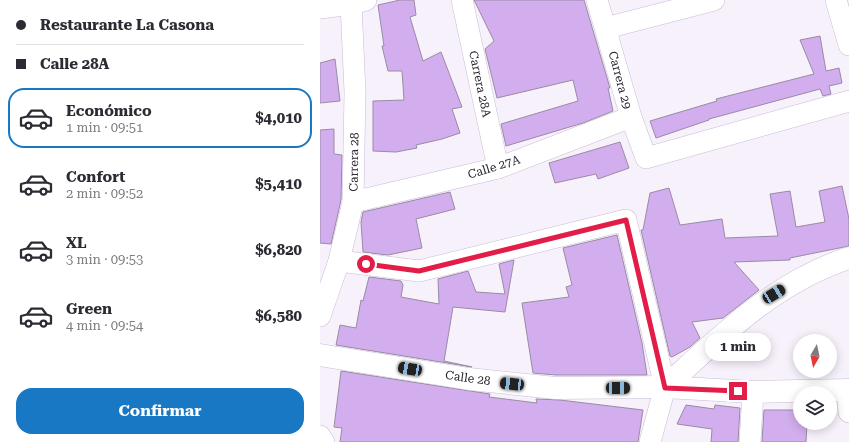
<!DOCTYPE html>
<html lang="es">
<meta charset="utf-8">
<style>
body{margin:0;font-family:"Roboto Serif",serif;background:#f2f2f3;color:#2b2b33;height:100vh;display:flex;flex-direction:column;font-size:15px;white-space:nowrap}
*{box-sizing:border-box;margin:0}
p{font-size:13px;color:#7c7c81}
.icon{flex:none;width:22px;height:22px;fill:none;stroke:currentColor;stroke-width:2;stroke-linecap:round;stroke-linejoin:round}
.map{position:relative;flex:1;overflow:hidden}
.drawer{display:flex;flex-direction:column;background:#fff;width:320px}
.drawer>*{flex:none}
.banner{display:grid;align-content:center;height:88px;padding:0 16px;background:#fff}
.needle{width:26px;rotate:189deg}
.buttons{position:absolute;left:473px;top:334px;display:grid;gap:8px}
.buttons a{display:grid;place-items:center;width:44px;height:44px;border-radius:50%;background:#fff;box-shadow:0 2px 10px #0003;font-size:20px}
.end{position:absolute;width:18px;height:18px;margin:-9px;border:5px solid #e11d48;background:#fff;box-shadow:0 0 0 2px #fff}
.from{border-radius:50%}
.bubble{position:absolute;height:28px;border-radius:14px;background:#fff;box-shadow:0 2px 10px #0003;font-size:13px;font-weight:700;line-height:28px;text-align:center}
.car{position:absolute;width:12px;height:24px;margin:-12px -6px;border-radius:5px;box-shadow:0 0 3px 1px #0007;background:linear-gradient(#222 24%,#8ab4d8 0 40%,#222 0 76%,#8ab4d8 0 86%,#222 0)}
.banner b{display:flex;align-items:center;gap:14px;height:38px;font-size:15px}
.banner b+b{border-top:1px solid #e1e1e2}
.banner i{width:10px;height:10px;background:#2b2b33}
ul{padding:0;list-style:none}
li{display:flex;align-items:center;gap:12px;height:60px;margin:0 8px 6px;padding:0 8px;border:2px solid transparent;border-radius:16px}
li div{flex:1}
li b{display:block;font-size:15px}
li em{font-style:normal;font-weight:700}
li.selected{border-color:#1978c4}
li>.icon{width:36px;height:36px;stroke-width:1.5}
.primary-button{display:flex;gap:8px;margin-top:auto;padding:8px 16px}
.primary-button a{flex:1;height:46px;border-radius:16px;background:#1978c4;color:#fff;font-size:16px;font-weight:700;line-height:46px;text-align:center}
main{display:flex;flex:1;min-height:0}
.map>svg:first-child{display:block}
.building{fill:#d3aeee;stroke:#998ba3}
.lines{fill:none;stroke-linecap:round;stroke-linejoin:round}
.street-casing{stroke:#c9bbd5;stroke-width:22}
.secondary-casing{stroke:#c9bbd5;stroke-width:23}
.street{stroke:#fff;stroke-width:21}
.secondary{stroke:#fff;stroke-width:22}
.route{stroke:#e11d48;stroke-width:5}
.labels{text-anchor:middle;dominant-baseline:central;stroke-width:4;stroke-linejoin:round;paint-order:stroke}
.street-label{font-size:12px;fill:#2b252f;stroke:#fff}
</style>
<main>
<section class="drawer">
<div class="banner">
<b><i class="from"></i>Restaurante La Casona</b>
<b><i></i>Calle 28A</b>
</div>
<ul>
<li class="selected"><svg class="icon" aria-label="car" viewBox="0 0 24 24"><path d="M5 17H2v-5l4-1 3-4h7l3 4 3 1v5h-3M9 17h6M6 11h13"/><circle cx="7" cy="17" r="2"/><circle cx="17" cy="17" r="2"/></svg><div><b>Económico</b><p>1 min · 09:51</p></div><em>$4,010</em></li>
<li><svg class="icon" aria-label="car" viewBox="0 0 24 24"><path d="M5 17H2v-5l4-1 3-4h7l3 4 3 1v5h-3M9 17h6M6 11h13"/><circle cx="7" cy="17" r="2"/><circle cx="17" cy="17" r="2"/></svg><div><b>Confort</b><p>2 min · 09:52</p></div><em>$5,410</em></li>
<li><svg class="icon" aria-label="car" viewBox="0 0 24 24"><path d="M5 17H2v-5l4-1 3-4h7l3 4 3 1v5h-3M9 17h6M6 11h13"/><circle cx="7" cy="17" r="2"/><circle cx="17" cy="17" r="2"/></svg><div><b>XL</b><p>3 min · 09:53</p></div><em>$6,820</em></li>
<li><svg class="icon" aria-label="car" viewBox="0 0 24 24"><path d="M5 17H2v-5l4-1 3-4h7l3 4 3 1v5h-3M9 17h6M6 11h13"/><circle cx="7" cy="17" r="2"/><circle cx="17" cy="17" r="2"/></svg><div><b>Green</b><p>4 min · 09:54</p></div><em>$6,580</em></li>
</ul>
<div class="primary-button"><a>Confirmar</a></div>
</section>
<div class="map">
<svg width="529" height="442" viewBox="0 0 529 442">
<rect width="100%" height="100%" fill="#f7f1fc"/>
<!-- building -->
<g class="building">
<path d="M 80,0 L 94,0 L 96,15 L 90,17 L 103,61 L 121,52 L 142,107 L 132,109 L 140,133 L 122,139 L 96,145 L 97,148 L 76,152 L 53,151 L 53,101 L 84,100 L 82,71 L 68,71 L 62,46 L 64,46 L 58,5 Z"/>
<path d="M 154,0 L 264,0 L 290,88 L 288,88 L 293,111 L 263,123 L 186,146 L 181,124 L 258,101 L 253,80 L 177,98 L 165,49 L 174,41 Z"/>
<path d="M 500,36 L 506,71 L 519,68 L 522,83 L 509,86 L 511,94 L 503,96 L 500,89 L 389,119 L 389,120 L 336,138 L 330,121 L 397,101 L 396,99 L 494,74 L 480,40 Z"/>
<path d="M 15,59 L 20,101 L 0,103 L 0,63 Z"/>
<path d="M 14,129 L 14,154 L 22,155 L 21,200 L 11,244 L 0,243 L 0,130 Z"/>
<path d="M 300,142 L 309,168 L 278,179 L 276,174 L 235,183 L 229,163 Z"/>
<path d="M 522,186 L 529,219 L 529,246 L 470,258 L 470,260 L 414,262 L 439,290 L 403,318 L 372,322 L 380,338 L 370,347 L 352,357 L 350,356 L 321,230 L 323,230 L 330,193 L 349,188 L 360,225 L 402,219 L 405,238 L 458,236 L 450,194 L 470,191 L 476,227 L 505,222 L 499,191 Z"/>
<path d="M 130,192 L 135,209 L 96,219 L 102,248 L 68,255 L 43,252 L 41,222 L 43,212 Z"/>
<path d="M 297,235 L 322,343 L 327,375 L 236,375 L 213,373 L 202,303 L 249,297 L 246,287 L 252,285 L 243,248 Z"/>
<path d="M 194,260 L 185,312 L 133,307 L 124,361 L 152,367 L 16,345 L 20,325 L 36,328 L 41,300 L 43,301 L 49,277 L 81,281 L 83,285 L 81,297 L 119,304 L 118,279 L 148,271 L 156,292 L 185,294 L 179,264 Z"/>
<path d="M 21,371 L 170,394 L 169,397 L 217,403 L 216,399 L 240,400 L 323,410 L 318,442 L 20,442 L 22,428 L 14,427 Z"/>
<path d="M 366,405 L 394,409 L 395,405 L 420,408 L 418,442 L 391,442 L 392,429 L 357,424 Z"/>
<path d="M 444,410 L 480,410 L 480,423 L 487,423 L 486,442 L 442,442 Z"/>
</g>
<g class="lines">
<defs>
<g id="street">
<path d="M 142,0 L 178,168"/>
<path d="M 277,0 L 311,117 L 326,158 L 529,101"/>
<path d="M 516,0 L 529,45"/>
<path d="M 0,8 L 31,4 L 46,0"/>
<path d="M 286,28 L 394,0"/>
<path d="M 33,202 L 178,168 L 311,117"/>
<path d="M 19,261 L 99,271 L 306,220 L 345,387 L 330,442"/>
<path d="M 0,316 L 19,261 L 33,202 L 35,92 L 31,4"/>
<path d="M 527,391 L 529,412"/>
<path d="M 0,436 L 4,442"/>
<path d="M 430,442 L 433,392"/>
</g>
<g id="secondary">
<path d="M 0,355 L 149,379 L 235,388 L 345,387 L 433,392 L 529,390"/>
<path d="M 345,387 C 401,336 455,282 529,258"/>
</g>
</defs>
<!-- street casing -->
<use href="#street" class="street-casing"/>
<!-- secondary casing -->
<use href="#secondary" class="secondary-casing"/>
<!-- street -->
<use href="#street" class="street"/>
<!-- secondary -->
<use href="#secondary" class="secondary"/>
</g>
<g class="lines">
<!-- route -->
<path class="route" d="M 46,264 L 99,271 L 306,220 L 345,388 L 418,391"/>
</g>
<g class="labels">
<!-- street labels -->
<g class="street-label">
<text transform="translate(300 80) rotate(75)">Carrera 29</text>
<text transform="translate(160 84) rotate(78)">Carrera 28A</text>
<text transform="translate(34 162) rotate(-89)">Carrera 28</text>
<text transform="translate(174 167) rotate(-17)">Calle 27A</text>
<text transform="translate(148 378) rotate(8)">Calle 28</text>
</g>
</g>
</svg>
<div class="buttons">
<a><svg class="needle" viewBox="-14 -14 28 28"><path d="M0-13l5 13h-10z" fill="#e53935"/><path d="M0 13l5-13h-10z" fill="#7c7c81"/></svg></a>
<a><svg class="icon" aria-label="layers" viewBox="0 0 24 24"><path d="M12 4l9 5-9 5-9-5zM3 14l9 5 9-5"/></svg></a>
</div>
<i class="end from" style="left:46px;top:264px"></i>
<i class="end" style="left:418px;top:391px"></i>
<div class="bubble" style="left:385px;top:333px;width:66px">1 min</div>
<i class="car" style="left:454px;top:294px;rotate:59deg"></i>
<i class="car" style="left:90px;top:369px;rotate:280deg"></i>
<i class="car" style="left:192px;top:384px;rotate:276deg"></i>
<i class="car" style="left:298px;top:388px;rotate:90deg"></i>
</div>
</main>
